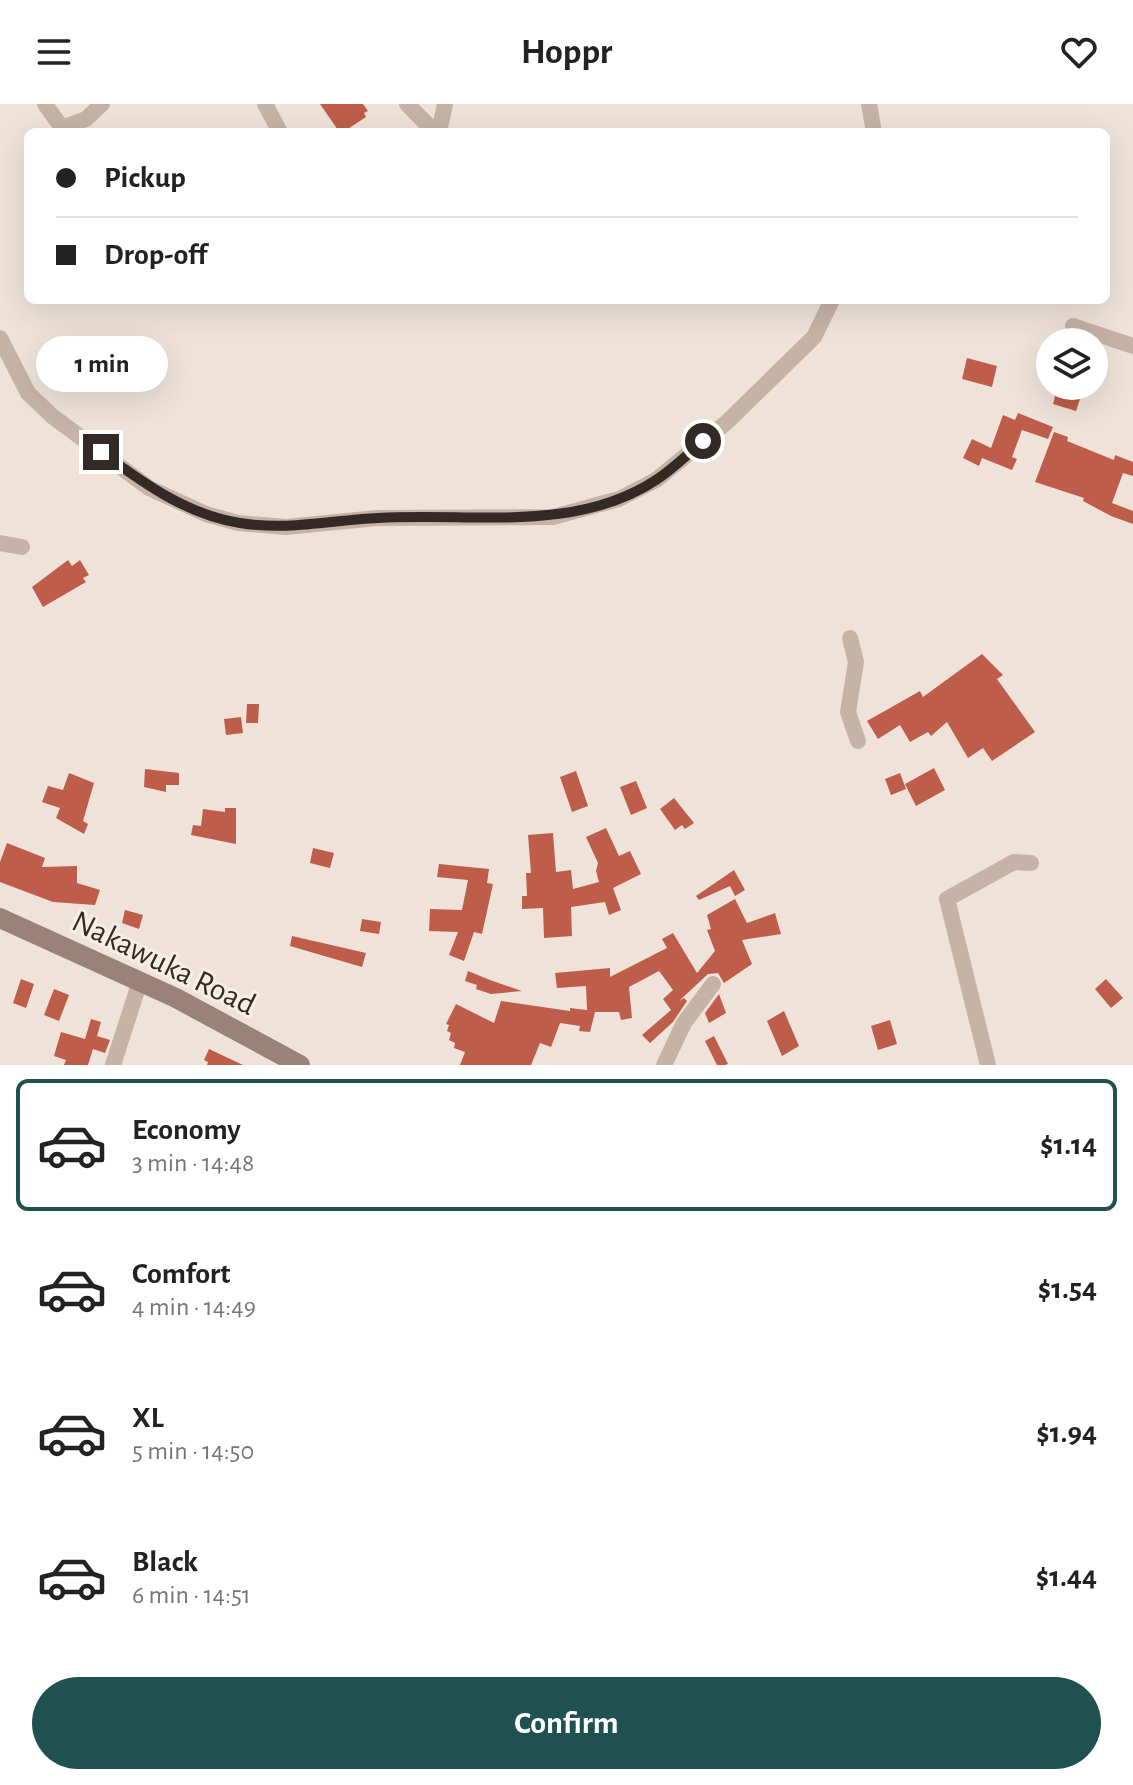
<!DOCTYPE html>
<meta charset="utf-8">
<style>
body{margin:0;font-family:"Alegreya Sans",sans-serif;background:#f2f2f2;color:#222;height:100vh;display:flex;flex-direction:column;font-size:30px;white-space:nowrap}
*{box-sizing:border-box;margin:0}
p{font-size:26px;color:#767676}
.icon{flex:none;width:44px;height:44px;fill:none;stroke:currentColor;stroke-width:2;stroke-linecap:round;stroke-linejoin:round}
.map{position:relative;height:961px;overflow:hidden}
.panel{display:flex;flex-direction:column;background:#fff;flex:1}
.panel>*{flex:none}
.guide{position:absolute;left:24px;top:24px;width:1086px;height:176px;border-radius:12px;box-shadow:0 8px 32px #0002;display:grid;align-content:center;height:176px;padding:0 32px;background:#fff}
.fabs{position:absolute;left:1036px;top:224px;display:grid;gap:16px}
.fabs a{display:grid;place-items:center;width:72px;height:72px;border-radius:50%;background:#fff;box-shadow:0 8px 32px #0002;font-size:40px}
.end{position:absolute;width:36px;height:36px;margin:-18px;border:10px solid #332a26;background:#fff;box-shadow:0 0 0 4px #fff}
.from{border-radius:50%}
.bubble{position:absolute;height:56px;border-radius:28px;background:#fff;box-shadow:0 8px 32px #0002;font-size:26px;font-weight:700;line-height:56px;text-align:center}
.guide b{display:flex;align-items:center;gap:28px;height:76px;font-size:30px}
.guide b+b{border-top:2px solid #e0e0e0}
.guide i{width:20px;height:20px;background:#222}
ul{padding:14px 0 0;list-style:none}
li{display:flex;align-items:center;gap:24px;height:132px;margin:0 16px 12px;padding:0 16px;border:4px solid transparent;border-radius:12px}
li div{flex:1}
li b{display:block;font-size:30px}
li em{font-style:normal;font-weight:700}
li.on{border-color:#1f5151}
li>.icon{width:72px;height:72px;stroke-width:1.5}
.action{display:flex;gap:16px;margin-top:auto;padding:16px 32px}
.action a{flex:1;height:92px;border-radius:48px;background:#1f5151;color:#fff;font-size:32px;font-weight:700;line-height:92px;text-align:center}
header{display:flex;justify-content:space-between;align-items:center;height:104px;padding:0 32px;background:#fff;font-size:36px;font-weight:700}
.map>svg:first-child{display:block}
.building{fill:#be5d49}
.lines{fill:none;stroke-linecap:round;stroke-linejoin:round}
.minor{stroke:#c6b3a6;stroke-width:16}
.secondary{stroke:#9a8278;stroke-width:20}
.route{stroke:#332a26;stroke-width:10}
.labels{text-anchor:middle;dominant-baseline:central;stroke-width:6;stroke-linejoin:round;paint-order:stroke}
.street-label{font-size:32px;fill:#332a26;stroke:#f7eee5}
</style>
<header><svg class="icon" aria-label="menu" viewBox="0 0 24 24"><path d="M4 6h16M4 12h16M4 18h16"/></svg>Hoppr<svg class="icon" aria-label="heart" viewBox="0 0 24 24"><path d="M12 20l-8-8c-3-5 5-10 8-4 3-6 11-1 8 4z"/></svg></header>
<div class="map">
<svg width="1133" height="961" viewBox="0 0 1133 961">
<rect width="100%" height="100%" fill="#efe3d9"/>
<!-- building -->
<g class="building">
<path d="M 320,0 L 363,0 L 368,7 L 364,9 L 366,13 L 343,28 L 342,24 L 338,26 Z"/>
<path d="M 967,254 L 997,262 L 992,283 L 962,275 Z"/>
<path d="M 1057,285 L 1081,292 L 1076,307 L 1053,300 Z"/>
<path d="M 1018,309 L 1053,323 L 1048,335 L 1022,326 L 1012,353 L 1017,355 L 1012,366 L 982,354 L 979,362 L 963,354 L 972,335 L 991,344 L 1003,311 L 1015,316 Z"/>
<path d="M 1054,328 L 1068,333 L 1067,337 L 1114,356 L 1115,351 L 1133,358 L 1133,372 L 1123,369 L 1112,399 L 1133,407 L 1133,420 L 1111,412 L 1083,397 L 1084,394 L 1035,378 Z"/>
<path d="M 68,456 L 72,462 L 80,456 L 89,471 L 83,474 L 86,478 L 43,503 L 32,483 Z"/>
<path d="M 982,550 L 1003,571 L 997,575 L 1035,628 L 992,657 L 983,644 L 968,654 L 947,618 L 931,632 L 928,628 L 910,638 L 900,621 L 878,635 L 867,617 L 920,587 L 923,593 Z"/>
<path d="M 247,600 L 259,600 L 258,619 L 246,619 Z"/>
<path d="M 241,613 L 243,629 L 226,631 L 224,615 Z"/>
<path d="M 934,664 L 945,686 L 916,702 L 905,680 Z"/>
<path d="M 145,665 L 179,669 L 179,681 L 166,681 L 166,688 L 144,683 Z"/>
<path d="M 576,667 L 588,702 L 572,708 L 560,673 Z"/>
<path d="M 69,669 L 94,679 L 83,717 L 88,720 L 84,730 L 56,714 L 60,704 L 42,698 L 48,682 L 63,686 Z"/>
<path d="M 900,669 L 906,685 L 891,691 L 885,675 Z"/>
<path d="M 636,677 L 647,704 L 631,711 L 620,683 Z"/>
<path d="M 674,694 L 694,719 L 685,725 L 682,721 L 675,726 L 660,705 Z"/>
<path d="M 225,704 L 236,704 L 236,740 L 191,731 L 193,721 L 201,722 L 203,705 L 225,708 Z"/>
<path d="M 606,724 L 619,752 L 630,747 L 641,770 L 613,784 L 621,806 L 609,811 L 605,798 L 571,803 L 572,832 L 544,834 L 543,804 L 522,805 L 522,792 L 527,792 L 526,769 L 531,769 L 528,731 L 553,729 L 556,768 L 571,766 L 573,785 L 599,778 L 596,767 L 598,759 L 586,733 Z"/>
<path d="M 7,739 L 45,754 L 42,763 L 77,762 L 77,779 L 100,786 L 95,801 L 53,798 L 0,778 L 0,758 Z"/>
<path d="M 313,744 L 334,749 L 330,764 L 310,759 Z"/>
<path d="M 439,760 L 489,765 L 487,779 L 493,780 L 482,830 L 474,828 L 464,857 L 449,851 L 458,828 L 429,827 L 430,805 L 462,806 L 468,776 L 437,773 Z"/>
<path d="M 734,766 L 745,786 L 735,792 L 730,782 L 699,796 L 696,792 Z"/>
<path d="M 735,795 L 747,819 L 775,809 L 781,830 L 742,836 L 752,860 L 724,879 L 718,869 L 708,870 L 679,897 L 684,894 L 687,897 L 673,918 L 650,939 L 642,931 L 671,906 L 663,895 L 673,886 L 659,867 L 629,883 L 632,914 L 621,916 L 619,908 L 595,908 L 590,928 L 579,927 L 580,922 L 560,919 L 551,943 L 540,939 L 531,961 L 460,961 L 465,948 L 454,944 L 455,939 L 449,936 L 451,929 L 447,927 L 449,921 L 446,920 L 456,900 L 494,919 L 501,897 L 570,907 L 570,904 L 587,906 L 586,882 L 557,884 L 555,869 L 610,864 L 610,873 L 667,844 L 662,835 L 673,829 L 697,869 L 715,847 L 707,826 L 711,825 L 707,811 Z"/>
<path d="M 125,806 L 143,811 L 139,825 L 122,819 Z"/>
<path d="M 362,815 L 381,818 L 379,830 L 360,827 Z"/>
<path d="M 292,832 L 366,849 L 362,863 L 290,842 Z"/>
<path d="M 468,867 L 490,876 L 522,887 L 491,890 L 476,885 L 477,881 L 465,877 Z"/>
<path d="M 21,875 L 34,880 L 26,904 L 13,899 Z"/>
<path d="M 1106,875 L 1123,894 L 1111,904 L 1095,885 Z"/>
<path d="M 54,885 L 69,891 L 59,917 L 44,911 Z"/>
<path d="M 719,890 L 726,909 L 709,919 L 705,909 Z"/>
<path d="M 784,907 L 799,942 L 782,952 L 767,917 Z"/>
<path d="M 91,915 L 101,918 L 97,932 L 110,936 L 105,949 L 93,945 L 88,961 L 64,961 L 66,956 L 54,952 L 61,928 L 85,935 Z"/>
<path d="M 890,916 L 897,940 L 878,946 L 871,922 Z"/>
<path d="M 714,932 L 728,960 L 725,961 L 717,961 L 705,937 Z"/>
<path d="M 209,945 L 243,961 L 207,961 L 208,958 L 204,956 Z"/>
</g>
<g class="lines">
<!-- minor -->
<g class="minor">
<path d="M 45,0 L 62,24 L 86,15 L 102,0"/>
<path d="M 265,0 L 280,28"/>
<path d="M 407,0 L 435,28"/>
<path d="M 869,0 L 874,28"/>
<path d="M 439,28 L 445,0"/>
<path d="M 1073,222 L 1133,242"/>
<path d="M 0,234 L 28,289 L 52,312 L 149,384 L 206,410 L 238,419 L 286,423 L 377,414 L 553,413 L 619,395 L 656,376 L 727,318 L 814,233 L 832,196"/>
<path d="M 0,439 L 22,443"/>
<path d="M 850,534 L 856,558 L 848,608 L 858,637"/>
<path d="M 113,961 L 140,877"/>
<path d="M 664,961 L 684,919 L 713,880"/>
<path d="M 988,961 L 947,795 L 1014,758 L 1031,759"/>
</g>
<!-- secondary -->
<path class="secondary" d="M 0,814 L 176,894 L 300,961"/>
</g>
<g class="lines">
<!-- route -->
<path class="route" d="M 101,348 C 142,378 187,411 240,419 C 287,427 332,416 378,414 C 471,408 574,430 656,376 C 673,365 688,350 703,337"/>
</g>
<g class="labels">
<!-- street labels -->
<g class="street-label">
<text transform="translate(164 859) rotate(26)">Nakawuka Road</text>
</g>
</g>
</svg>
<div class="fabs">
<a><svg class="icon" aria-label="layers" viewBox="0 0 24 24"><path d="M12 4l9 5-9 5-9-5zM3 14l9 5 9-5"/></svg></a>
</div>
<i class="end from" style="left:703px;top:337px"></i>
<i class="end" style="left:101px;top:348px"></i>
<div class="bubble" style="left:36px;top:232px;width:132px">1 min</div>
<div class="guide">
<b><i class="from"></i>Pickup</b>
<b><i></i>Drop-off</b>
</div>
</div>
<section class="panel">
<ul>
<li class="on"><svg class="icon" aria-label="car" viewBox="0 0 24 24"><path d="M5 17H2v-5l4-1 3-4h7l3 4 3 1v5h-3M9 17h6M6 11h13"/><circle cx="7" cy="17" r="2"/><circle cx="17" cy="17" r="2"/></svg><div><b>Economy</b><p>3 min · 14:48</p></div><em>$1.14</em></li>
<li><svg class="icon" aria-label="car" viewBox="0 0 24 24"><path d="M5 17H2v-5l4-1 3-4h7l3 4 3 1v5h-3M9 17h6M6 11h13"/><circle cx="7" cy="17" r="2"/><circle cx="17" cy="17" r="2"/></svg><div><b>Comfort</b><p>4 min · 14:49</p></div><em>$1.54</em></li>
<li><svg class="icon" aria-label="car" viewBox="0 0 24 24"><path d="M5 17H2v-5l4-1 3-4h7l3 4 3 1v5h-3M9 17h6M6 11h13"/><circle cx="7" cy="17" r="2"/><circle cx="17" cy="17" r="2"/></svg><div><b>XL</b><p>5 min · 14:50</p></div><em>$1.94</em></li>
<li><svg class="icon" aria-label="car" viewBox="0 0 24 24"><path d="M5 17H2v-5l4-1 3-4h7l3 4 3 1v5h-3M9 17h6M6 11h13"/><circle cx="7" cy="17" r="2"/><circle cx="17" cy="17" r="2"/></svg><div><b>Black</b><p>6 min · 14:51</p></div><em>$1.44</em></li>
</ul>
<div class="action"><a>Confirm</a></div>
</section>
